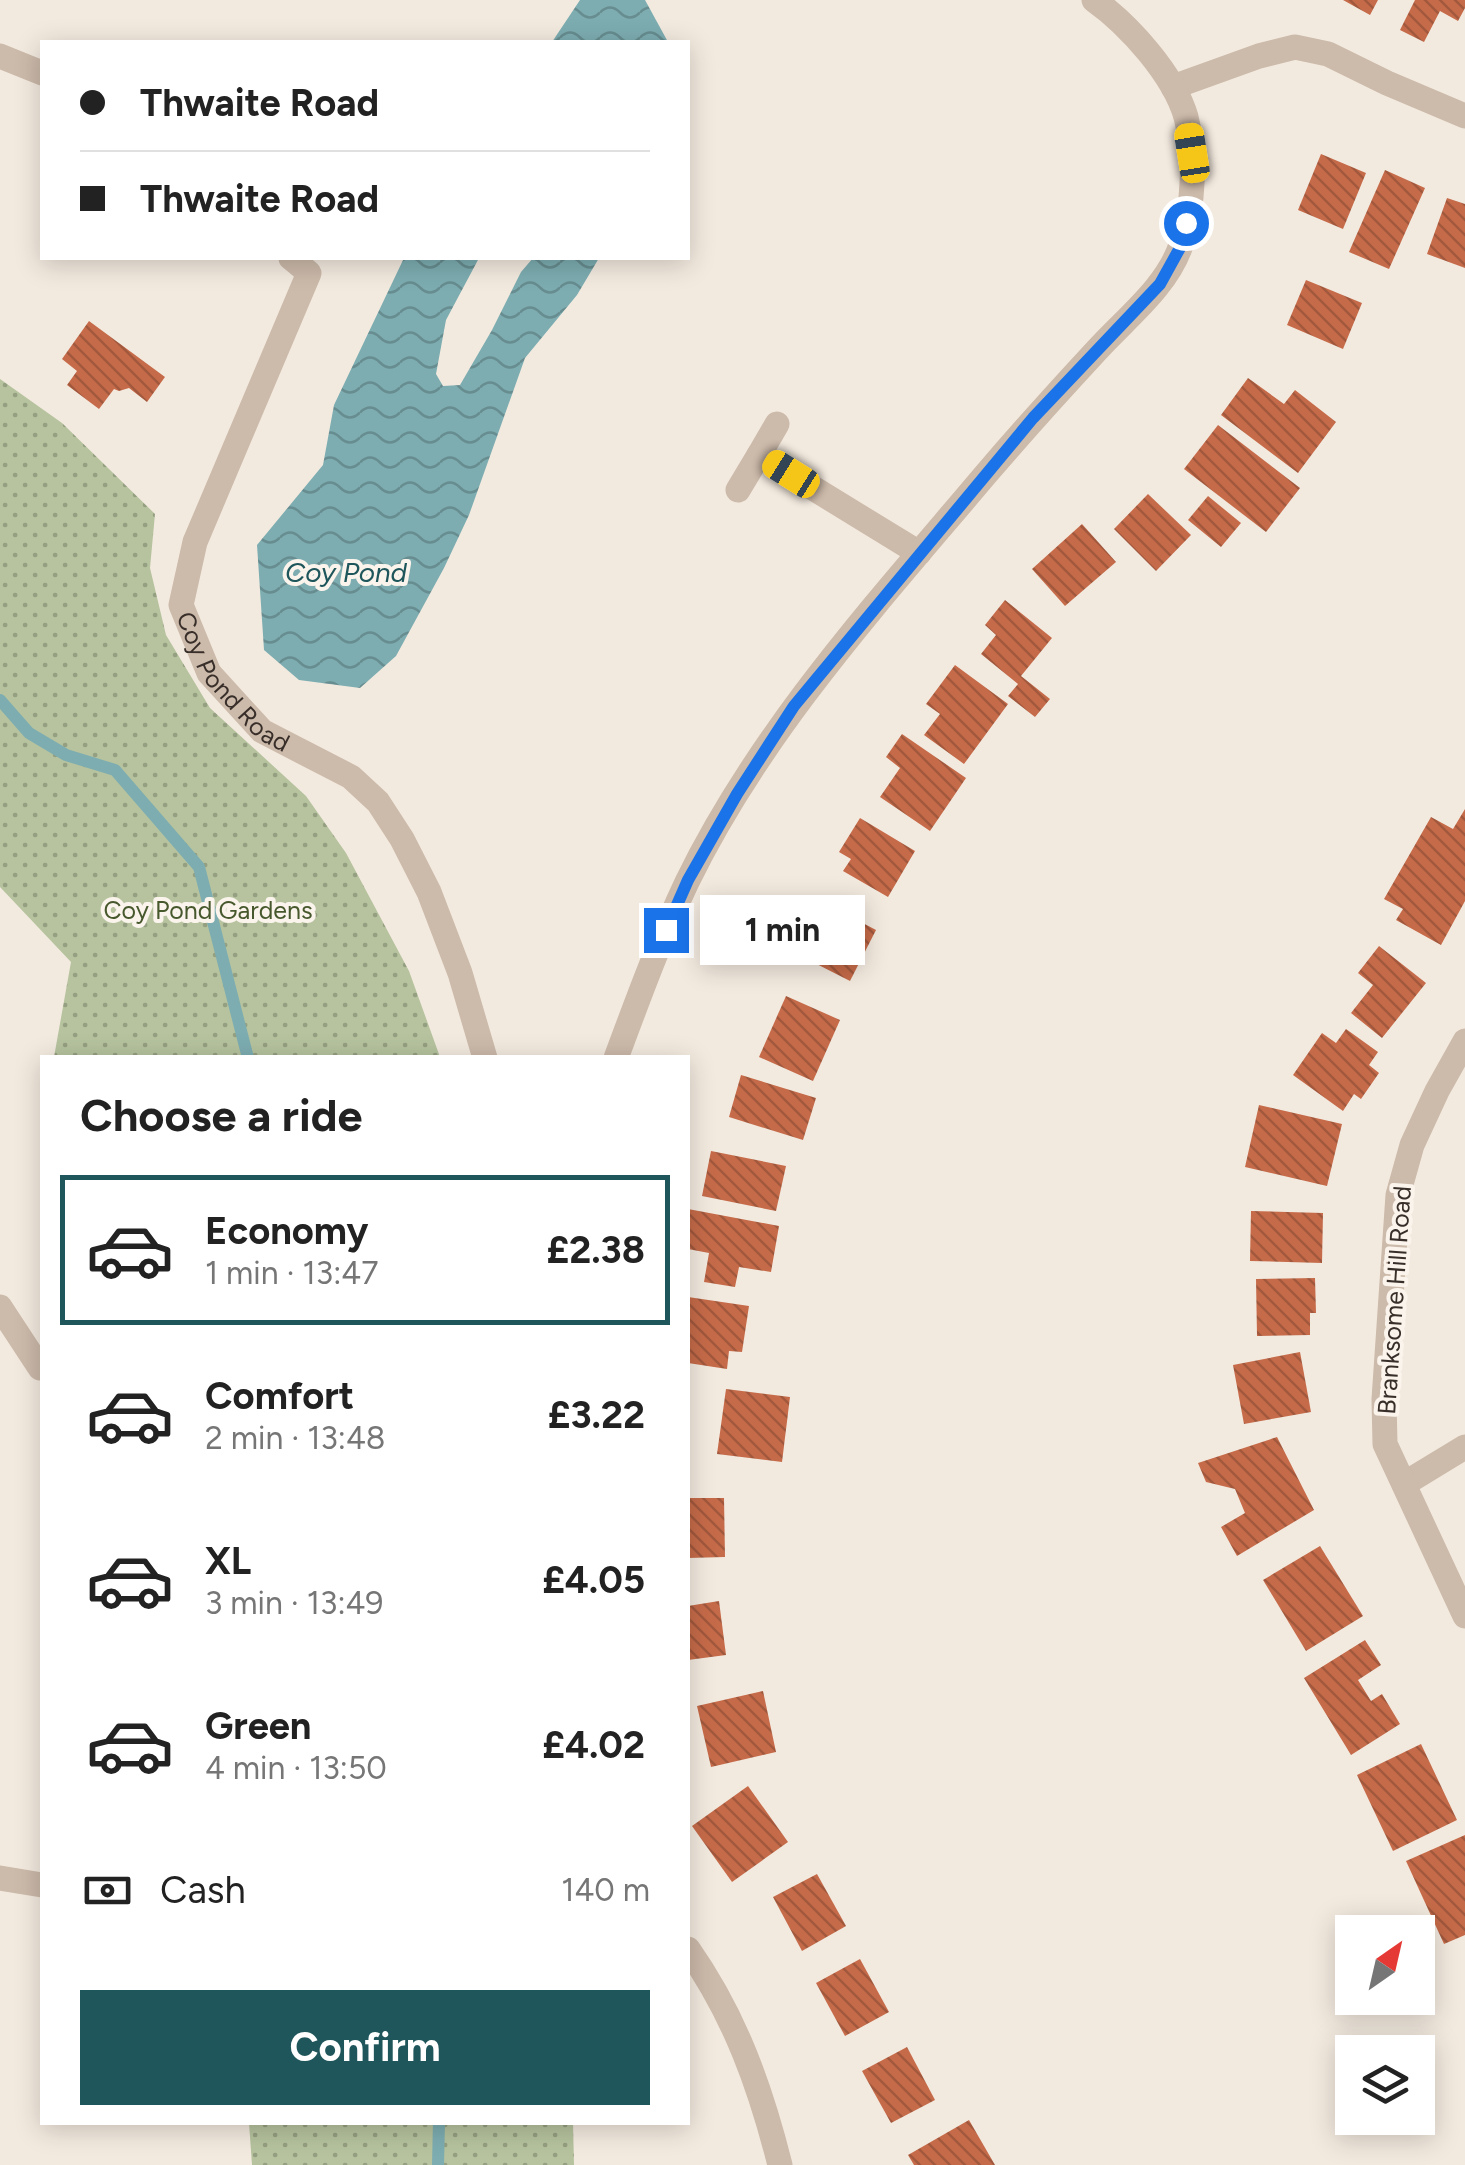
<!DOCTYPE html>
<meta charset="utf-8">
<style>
body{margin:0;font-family:Figtree,sans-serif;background:#f6f6f6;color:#222;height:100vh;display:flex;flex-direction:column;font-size:38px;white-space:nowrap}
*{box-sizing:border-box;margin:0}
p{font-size:32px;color:#767676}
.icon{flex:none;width:55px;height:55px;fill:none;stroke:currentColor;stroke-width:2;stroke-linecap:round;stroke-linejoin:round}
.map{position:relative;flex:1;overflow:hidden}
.panel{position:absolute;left:40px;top:1055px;width:650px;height:1070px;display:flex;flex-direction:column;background:#fff;border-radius:0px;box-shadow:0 5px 25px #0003}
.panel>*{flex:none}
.guide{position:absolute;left:40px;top:40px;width:650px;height:220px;border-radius:0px;box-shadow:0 5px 25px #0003;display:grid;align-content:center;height:220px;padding:0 40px;background:#fff}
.needle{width:65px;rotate:34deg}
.buttons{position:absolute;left:1335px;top:1915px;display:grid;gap:20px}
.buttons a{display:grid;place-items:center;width:100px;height:100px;border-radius:0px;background:#fff;box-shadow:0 5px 25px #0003;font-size:50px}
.end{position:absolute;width:45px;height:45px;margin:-22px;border:12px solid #1a73e8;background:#fff;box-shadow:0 0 0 5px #fff}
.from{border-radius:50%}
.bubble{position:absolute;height:70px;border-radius:0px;background:#fff;box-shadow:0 5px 25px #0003;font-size:32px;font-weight:700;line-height:70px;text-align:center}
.car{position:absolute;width:30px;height:60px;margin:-30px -15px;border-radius:12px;box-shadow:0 0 8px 2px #0007;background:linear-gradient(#f5c518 24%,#345 0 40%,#f5c518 0 76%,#345 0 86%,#f5c518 0)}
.guide b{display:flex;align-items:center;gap:35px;height:95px;font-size:38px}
.guide b+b{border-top:2px solid #e0e0e0}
.guide i{width:25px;height:25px;background:#222}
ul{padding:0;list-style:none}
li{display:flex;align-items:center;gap:30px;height:150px;margin:0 20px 15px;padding:0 20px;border:5px solid transparent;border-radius:0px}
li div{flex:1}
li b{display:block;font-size:38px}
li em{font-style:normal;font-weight:700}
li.current{border-color:#1f565b}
li>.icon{width:90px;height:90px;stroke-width:1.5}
h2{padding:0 40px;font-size:45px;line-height:120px}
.pay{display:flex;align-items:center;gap:25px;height:110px;padding:0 40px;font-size:38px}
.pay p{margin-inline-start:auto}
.action{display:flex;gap:20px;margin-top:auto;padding:20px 40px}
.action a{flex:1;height:115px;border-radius:0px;background:#1f565b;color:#fff;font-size:40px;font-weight:700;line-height:115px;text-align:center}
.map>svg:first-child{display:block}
.green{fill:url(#green-dots)}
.water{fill:url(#water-waves)}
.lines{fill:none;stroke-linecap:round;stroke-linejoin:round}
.stream{stroke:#7dadb1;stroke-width:12}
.building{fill:url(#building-back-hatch)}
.service{stroke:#ccbaaa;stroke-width:25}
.minor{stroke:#ccbaaa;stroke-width:25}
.tertiary{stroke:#ccbaaa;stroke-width:25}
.route{stroke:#1a73e8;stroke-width:12}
.labels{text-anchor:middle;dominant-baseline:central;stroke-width:8;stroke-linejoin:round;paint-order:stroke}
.street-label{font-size:25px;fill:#392f2a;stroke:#faf4ec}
.park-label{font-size:25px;fill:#47582d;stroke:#faf4ec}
.water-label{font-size:28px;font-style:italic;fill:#1f565b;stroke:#faf4ec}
</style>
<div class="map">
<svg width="1465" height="2165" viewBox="0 0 1465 2165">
<defs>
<pattern id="green-dots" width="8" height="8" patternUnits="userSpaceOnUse" patternTransform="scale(2.5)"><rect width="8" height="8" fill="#b6c39e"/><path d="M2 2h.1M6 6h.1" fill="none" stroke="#959f81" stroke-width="1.8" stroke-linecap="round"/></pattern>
<pattern id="water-waves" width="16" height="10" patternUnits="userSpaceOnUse" patternTransform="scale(2.5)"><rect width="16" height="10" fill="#7dadb1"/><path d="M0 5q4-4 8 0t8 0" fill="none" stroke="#678d90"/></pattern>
<pattern id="building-back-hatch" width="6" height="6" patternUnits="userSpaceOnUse" patternTransform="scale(2.5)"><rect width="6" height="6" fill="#c66b49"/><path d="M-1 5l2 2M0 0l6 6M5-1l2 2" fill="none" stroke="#a2583d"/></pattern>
</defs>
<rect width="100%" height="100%" fill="#f3eadf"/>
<!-- green -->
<g class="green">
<path d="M 0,379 L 62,423 L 155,514 L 150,568 L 166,635 L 210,708 L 306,796 L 346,853 L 409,971 L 440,1057 L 54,1057 L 71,962 L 0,887 Z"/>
<path d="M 249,2123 L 573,2123 L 574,2165 L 252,2165 Z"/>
</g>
<!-- water -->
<g class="water">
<path d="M 580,0 L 645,0 L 668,42 L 552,42 Z"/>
<path d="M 404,258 L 479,258 L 446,320 L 436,374 L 443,386 L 460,385 L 492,330 L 521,272 L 533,258 L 599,258 L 577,295 L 525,358 L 469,515 L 444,568 L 396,656 L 360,688 L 299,680 L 264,650 L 257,545 L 323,465 L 334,405 Z"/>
</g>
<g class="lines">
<!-- stream -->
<g class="stream">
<path d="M 0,700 L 29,733 L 66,755 L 115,770 L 199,867 L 248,1058"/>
<path d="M 438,2165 L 439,2122"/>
</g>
</g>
<!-- building -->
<g class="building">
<path d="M 1343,0 L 1378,0 L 1370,15 Z"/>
<path d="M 1415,0 L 1465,0 L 1465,8 L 1458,21 L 1440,11 L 1424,42 L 1400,30 Z"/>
<path d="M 1321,154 L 1366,173 L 1343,229 L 1298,210 Z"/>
<path d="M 1385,170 L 1425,188 L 1389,269 L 1349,252 Z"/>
<path d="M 1447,198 L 1465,204 L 1465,268 L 1427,254 Z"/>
<path d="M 1306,280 L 1362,303 L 1343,349 L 1287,325 Z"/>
<path d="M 89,321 L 165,377 L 147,402 L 129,388 L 119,391 L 114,389 L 99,409 L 67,385 L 77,371 L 62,359 Z"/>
<path d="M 1248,378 L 1284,404 L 1295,390 L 1336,422 L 1298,473 L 1221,415 Z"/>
<path d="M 1218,425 L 1300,488 L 1266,532 L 1184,469 Z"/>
<path d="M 1148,494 L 1191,535 L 1156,571 L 1114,529 Z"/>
<path d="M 1208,496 L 1241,523 L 1221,547 L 1188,520 Z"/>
<path d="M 1082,524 L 1116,562 L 1065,606 L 1032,569 Z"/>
<path d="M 1005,600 L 1052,638 L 1021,676 L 1050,699 L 1035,717 L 1008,696 L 1018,684 L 981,654 L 996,635 L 985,625 Z"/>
<path d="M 955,665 L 1008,704 L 964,764 L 924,735 L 940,714 L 926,704 Z"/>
<path d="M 902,734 L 966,778 L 930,831 L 880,797 L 900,768 L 886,757 Z"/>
<path d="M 1465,809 L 1465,901 L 1441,945 L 1396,920 L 1403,909 L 1384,899 L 1431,817 L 1453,829 Z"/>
<path d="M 860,818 L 915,851 L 888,897 L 843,871 L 851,859 L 839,852 Z"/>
<path d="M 823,902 L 876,930 L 850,981 L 797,954 Z"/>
<path d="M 1379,946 L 1426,983 L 1382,1038 L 1351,1013 L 1373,985 L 1358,973 Z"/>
<path d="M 786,996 L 840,1020 L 813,1081 L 759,1057 Z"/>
<path d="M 1346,1029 L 1378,1052 L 1369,1065 L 1379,1073 L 1361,1099 L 1354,1094 L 1343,1111 L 1293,1075 L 1322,1033 L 1336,1043 Z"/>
<path d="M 741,1075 L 816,1098 L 803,1140 L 729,1117 Z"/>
<path d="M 1259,1105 L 1342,1124 L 1327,1186 L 1245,1167 Z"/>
<path d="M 711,1151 L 786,1166 L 776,1211 L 702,1196 Z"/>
<path d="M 688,1209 L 779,1226 L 771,1272 L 739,1267 L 735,1287 L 704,1282 L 709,1253 L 688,1249 Z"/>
<path d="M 1251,1211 L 1323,1213 L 1322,1263 L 1250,1261 Z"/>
<path d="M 1315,1278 L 1316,1313 L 1310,1313 L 1310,1335 L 1257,1336 L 1256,1279 Z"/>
<path d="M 688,1297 L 749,1306 L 742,1352 L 729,1351 L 727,1369 L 688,1363 Z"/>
<path d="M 1300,1352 L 1311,1412 L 1244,1424 L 1233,1365 Z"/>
<path d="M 726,1389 L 790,1397 L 782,1462 L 717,1454 Z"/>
<path d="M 1277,1437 L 1314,1510 L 1237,1556 L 1221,1527 L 1245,1513 L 1235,1489 L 1206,1482 L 1198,1463 Z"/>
<path d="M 688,1498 L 724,1498 L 725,1557 L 688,1558 Z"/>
<path d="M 1320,1546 L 1363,1616 L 1306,1651 L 1263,1580 Z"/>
<path d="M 719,1601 L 726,1655 L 688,1660 L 688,1606 Z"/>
<path d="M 1365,1640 L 1381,1665 L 1358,1680 L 1371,1701 L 1382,1694 L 1400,1724 L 1351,1755 L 1304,1678 Z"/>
<path d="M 763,1691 L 776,1752 L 711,1767 L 697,1706 Z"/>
<path d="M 1421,1744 L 1457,1820 L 1393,1851 L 1357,1775 Z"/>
<path d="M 748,1786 L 788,1842 L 732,1882 L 692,1826 Z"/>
<path d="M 1465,1835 L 1465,1935 L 1444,1944 L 1406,1861 Z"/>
<path d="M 817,1874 L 846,1926 L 802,1951 L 773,1897 Z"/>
<path d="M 860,1959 L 889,2012 L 845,2036 L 816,1983 Z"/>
<path d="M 907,2047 L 935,2100 L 891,2123 L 862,2071 Z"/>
<path d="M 969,2120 L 995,2165 L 914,2165 L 908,2155 Z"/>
</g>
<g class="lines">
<!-- service -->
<g class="service">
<path d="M 0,1307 L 40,1368"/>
<path d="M 1404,1484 L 1465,1447"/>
</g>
<!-- minor -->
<g class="minor">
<path d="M 0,56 L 42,73"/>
<path d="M 1173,87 L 1259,56 L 1295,47 L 1328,54 L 1387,83 L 1465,116"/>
<path id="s1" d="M 291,258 L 309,273 L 195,542 L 181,605 L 209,673 L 262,731 L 351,777 L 378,802 L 402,839 L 429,892 L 460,973 L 485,1058"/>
<path d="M 777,424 L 759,455 L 919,553"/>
<path d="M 738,490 L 759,455"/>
<path d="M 1465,1041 L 1437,1091 L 1412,1145 L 1398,1195 L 1384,1399 L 1385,1444 L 1465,1616"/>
<path d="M 616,1058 C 638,999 660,939 687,882 C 761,730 878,602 986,474 C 1022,432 1059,391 1097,350 C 1126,318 1167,287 1181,245 C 1194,206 1196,157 1186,117 C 1174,75 1129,25 1094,0"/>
</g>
<!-- tertiary -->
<g class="tertiary">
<path d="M 0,1878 L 42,1885"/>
<path d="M 688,1949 C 735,2016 760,2086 780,2165"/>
</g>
</g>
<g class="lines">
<!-- route -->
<path class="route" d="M 666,930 L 688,880 L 737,794 L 794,706 L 1033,418 L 1160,284 L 1181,246 L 1186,223"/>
</g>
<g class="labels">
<!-- street labels -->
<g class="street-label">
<text stroke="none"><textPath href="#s1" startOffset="475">Coy Pond Road</textPath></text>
<text transform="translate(1394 1300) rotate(-86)">Branksome Hill Road</text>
</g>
<!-- park labels -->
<g class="park-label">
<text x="208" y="910">Coy Pond Gardens</text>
</g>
<!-- water labels -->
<g class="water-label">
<text x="346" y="572">Coy Pond</text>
</g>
</g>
</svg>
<div class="buttons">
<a><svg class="needle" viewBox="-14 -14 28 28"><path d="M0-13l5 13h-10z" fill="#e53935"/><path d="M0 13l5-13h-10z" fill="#767676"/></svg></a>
<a><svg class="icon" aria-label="layers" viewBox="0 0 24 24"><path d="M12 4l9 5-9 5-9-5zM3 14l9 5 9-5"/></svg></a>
</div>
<i class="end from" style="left:1186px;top:223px"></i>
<i class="end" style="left:666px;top:930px"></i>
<div class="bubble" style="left:700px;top:895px;width:165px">1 min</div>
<i class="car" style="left:1192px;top:153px;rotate:351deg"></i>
<i class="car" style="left:791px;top:474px;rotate:302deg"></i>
<div class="guide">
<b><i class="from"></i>Thwaite Road</b>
<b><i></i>Thwaite Road</b>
</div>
<section class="panel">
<h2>Choose a ride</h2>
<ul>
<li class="current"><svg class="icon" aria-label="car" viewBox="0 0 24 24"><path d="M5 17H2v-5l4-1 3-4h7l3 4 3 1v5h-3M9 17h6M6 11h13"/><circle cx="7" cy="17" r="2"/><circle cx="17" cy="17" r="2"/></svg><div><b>Economy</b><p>1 min · 13:47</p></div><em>£2.38</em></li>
<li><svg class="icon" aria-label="car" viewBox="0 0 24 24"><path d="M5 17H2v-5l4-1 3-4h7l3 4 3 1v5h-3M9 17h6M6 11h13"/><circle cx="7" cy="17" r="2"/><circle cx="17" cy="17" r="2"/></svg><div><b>Comfort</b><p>2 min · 13:48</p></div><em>£3.22</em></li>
<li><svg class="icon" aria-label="car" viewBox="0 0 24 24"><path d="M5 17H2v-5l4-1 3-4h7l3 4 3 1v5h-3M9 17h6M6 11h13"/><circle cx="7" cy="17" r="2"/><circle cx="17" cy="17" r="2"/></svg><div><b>XL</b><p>3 min · 13:49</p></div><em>£4.05</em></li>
<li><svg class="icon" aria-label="car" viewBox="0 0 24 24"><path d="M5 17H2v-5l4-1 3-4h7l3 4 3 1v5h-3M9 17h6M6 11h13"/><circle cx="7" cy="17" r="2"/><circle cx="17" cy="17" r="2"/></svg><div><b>Green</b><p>4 min · 13:50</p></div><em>£4.02</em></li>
</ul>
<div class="pay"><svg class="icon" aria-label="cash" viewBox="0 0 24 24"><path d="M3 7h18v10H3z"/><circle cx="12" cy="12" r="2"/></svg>Cash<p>140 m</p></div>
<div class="action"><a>Confirm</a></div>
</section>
</div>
